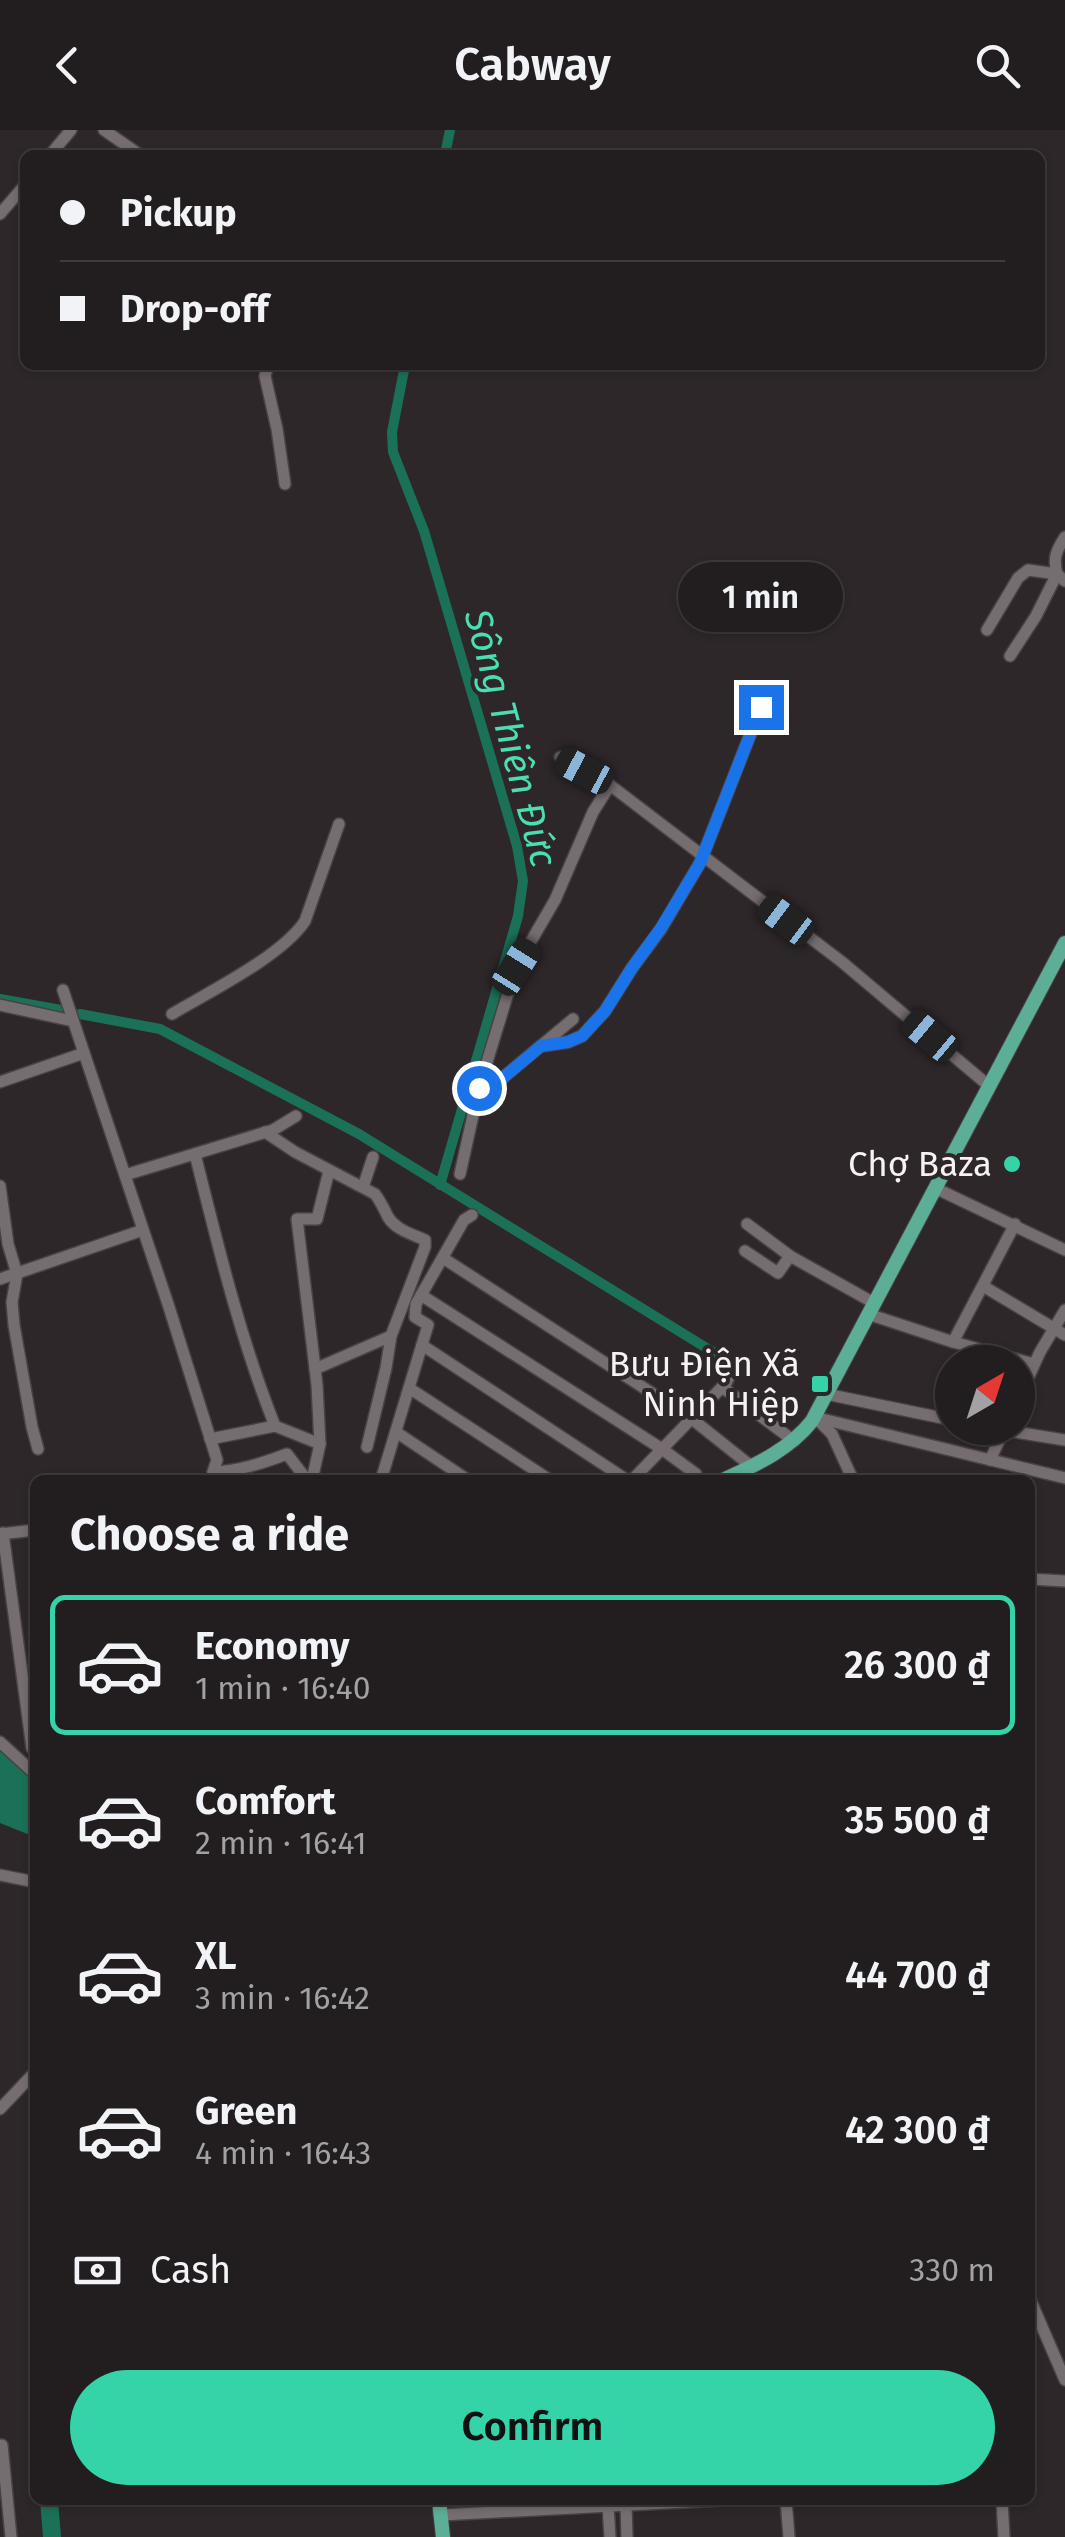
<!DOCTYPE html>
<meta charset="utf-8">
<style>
body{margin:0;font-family:"Fira Sans",sans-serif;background:#2e2a2c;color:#f1f3f6;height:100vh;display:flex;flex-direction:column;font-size:38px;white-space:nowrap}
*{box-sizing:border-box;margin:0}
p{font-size:32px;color:#a2a2a4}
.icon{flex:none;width:55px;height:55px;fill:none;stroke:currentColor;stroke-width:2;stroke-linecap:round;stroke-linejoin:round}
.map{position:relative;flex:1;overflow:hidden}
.panel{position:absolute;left:30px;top:1345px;width:1005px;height:1030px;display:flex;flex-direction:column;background:#221d1f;border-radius:15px;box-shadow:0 2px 8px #0004,0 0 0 2px #3f3b3d}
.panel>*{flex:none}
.guide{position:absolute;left:20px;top:20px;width:1025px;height:220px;border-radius:15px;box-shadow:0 2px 8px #0004,0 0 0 2px #3f3b3d;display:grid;align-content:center;height:220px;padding:0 40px;background:#221d1f}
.needle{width:65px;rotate:39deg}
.buttons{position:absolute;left:935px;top:1215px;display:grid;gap:20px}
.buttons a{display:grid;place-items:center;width:100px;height:100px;border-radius:50%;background:#221d1f;box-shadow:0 2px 8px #0004,0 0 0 2px #3f3b3d;font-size:50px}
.end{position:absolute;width:45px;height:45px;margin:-22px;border:12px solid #1a73e8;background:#fff;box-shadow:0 0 0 5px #fff}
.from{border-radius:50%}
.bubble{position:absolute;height:70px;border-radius:35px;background:#221d1f;box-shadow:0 2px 8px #0004,0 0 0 2px #3f3b3d;font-size:32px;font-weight:600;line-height:70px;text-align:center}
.car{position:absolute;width:30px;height:60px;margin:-30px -15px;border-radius:12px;box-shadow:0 0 8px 2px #0007;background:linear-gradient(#222 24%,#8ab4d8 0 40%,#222 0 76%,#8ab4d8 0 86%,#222 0)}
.guide b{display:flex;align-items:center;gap:35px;height:95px;font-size:38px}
.guide b+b{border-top:2px solid #3f3b3d}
.guide i{width:25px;height:25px;background:#f1f3f6}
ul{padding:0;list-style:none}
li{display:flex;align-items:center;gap:30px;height:140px;margin:0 20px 15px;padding:0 20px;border:5px solid transparent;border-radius:15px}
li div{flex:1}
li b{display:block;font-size:38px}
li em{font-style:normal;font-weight:600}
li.selected{border-color:#34d4a8}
li>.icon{width:90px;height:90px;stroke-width:1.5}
h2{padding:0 40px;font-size:45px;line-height:120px}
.pay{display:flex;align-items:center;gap:25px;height:110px;padding:0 40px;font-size:38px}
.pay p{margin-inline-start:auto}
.button{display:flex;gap:20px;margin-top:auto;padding:20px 40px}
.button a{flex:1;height:115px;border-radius:60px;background:#34d4a8;color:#111;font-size:40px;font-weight:600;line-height:115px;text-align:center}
header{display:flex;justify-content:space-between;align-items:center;height:130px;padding:0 40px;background:#221d1f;font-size:45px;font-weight:600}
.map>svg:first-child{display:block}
.water{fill:#1a7158}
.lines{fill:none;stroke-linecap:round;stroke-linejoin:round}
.canal{stroke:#1a7158;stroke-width:10}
.minor-casing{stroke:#474244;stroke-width:14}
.major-casing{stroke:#474244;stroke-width:16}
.minor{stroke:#766d70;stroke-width:11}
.major{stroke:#5cae96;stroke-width:14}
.route{stroke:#1a73e8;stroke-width:12}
.poi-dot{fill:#34d4a8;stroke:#2e2729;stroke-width:4}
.labels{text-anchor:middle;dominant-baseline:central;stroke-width:8;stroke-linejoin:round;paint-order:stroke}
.poi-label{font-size:35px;fill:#f6f1f3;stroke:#2e2729;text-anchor:end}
.water-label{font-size:38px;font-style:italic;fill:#49dfb3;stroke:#2e2729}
</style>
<header><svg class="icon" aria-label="back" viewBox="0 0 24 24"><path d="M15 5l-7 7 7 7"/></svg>Cabway<svg class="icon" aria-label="search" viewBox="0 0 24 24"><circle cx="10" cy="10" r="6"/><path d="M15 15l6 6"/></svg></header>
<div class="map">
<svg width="1065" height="2407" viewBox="0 0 1065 2407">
<rect width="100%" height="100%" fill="#2e2729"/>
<!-- water -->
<g class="water">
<path d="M 0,1618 L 35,1650 L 35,1707 L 0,1693 Z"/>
<path d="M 40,2370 L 58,2370 L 61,2407 L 43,2407 Z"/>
</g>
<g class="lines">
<!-- canal -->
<g class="canal">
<path d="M 445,25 L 450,0"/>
<path d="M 405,235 L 392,302 L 393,322 L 424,401 L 517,716 L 523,751 L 518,786 L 440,1055"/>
<path d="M 0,869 L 61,880"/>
<path d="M 80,884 L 160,899 L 359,1004 L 734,1235"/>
</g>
<defs>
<g id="minor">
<path d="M 104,0 L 140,25"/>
<path d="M 50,25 L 71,0"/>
<path d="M 0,84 L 25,55"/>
<path d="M 268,235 L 265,246 L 277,299 L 285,354"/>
<path d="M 987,500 L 1018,448 L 1028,440 L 1057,444 L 1065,451"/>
<path d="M 1010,526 L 1036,486 L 1057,444 C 1053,428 1056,421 1065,407"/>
<path d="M 560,627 L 610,655 L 842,832 L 989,956"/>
<path d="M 63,860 L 168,1174 L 217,1330 L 213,1342"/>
<path d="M 0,875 L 73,891"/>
<path d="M 172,884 C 209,862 282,826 305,791 L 339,694"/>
<path d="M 541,916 L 568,912 L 582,906 L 605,881 L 632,838 L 661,799 L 700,733 L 761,577"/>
<path d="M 0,952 L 84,923"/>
<path d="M 479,958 L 493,956 L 573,889"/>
<path d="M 265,1002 L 295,1022 L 375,1064 C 381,1072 384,1079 388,1087 C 396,1100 412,1104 425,1110 L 425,1117 L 391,1206 L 386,1238 L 367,1317"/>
<path d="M 195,1024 C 218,1116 240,1208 275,1296"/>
<path d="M 460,1044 L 479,958 L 516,837 L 555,770 L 593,682 L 610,655"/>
<path d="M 125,1045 L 273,1000 L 296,986"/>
<path d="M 0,1056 L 8,1114 L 17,1144 L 12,1172 L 14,1195 L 32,1297 L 38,1319"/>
<path d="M 363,1057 L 373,1027"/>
<path d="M 935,1058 L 1065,1120"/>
<path d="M 747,1094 L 790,1126"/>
<path d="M 745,1121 L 778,1143 L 790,1126 L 874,1173"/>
<path d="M 443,1128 L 692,1289 L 751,1336"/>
<path d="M 0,1149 L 143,1100"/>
<path d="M 983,1156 L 1065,1205"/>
<path d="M 421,1165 L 662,1319 L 696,1344 L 698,1350"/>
<path d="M 868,1184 L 953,1212 L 1034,1234"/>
<path d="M 953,1212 L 1015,1094"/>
<path d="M 422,1215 L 627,1350"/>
<path d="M 315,1239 L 391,1206"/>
<path d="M 722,1257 L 794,1311"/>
<path d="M 409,1258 L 550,1350"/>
<path d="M 826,1264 L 952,1290"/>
<path d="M 1018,1270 L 1040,1222 L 1065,1180"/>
<path d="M 814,1287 L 1065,1348"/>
<path d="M 817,1289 L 832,1304 L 853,1350"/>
<path d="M 990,1298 L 1065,1310"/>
<path d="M 396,1302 L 468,1350"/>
<path d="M 210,1309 L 275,1296 L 320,1314"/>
<path d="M 990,1330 L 1005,1298"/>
<path d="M 213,1342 C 239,1341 263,1333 287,1324 L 307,1350"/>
<path d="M 312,1350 L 320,1314 L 317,1255 L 297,1089 L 317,1089 L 329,1041"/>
<path d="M 381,1350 L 428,1195 L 415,1187 L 416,1174 L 464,1090 L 472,1085"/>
<path d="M 632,1350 L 726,1253 L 730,1245"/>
<path d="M 3,1403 L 32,1618"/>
<path d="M 0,1404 L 35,1400"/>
<path d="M 1030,1449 L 1065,1451"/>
<path d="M 0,1612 L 35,1644"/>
<path d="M 0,1745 L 35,1752"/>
<path d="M 0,1979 L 35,1942"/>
<path d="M 1030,2169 L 1065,2250"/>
<path d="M 2,2315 L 11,2407"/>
<path d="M 786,2370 L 789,2407"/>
<path d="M 1002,2370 L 1004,2407"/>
<path d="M 626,2375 L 627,2407"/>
<path d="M 608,2376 L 610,2407"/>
<path d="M 442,2385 L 722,2370"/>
</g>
<g id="major">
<path d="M 723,1350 C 755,1335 789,1320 812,1291 L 1065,813"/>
<path d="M 439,2370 L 443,2407"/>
</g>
</defs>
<!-- minor casing -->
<use href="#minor" class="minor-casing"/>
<!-- major casing -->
<use href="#major" class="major-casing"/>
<!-- minor -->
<use href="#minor" class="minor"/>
<!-- major -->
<use href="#major" class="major"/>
</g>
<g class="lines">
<!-- route -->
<path class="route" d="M 479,958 L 493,956 L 541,916 L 568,912 L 582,906 L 605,881 L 632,838 L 661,798 L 700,733 L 761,577"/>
</g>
<!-- markers -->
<g class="poi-dot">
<circle cx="1012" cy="1034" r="10"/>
<rect x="810" y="1244" width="20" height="20" rx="5"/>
</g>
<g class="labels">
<!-- poi labels -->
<g class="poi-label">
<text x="992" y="1034">Chợ Baza</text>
<text x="800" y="1234">Bưu Điện Xã<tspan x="800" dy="40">Ninh Hiệp</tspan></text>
</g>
<!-- water labels -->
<g class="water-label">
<text transform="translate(511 608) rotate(75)">Sông Thiên Đức</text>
</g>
</g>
</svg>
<div class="buttons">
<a><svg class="needle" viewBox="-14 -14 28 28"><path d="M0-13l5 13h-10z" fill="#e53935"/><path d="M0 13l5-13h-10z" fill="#a2a2a4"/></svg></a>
</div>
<i class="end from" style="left:479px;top:958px"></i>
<i class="end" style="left:761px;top:577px"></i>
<div class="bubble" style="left:678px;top:432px;width:165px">1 min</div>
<i class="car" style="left:584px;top:641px;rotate:298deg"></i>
<i class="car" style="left:786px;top:790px;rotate:307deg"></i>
<i class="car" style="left:516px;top:837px;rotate:32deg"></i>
<i class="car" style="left:930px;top:906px;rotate:310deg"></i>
<div class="guide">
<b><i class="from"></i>Pickup</b>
<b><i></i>Drop-off</b>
</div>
<section class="panel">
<h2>Choose a ride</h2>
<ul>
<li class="selected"><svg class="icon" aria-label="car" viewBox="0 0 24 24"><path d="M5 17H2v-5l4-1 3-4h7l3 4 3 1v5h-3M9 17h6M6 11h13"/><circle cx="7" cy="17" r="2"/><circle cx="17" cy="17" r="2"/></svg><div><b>Economy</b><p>1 min · 16:40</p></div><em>26 300 ₫</em></li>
<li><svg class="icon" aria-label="car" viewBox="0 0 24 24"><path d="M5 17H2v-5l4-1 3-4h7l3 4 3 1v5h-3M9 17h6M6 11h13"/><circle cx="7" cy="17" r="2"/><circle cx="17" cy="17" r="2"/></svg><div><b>Comfort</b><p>2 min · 16:41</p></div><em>35 500 ₫</em></li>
<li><svg class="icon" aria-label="car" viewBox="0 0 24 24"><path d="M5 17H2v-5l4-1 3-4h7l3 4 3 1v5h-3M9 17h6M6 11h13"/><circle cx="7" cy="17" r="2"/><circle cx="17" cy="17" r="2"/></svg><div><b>XL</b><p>3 min · 16:42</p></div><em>44 700 ₫</em></li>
<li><svg class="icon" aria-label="car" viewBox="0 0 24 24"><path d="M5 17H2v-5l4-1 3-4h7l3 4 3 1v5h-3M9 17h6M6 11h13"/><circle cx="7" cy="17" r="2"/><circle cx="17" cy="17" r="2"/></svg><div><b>Green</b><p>4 min · 16:43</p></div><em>42 300 ₫</em></li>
</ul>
<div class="pay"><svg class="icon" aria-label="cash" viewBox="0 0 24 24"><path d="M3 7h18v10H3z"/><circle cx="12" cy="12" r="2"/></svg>Cash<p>330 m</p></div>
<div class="button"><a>Confirm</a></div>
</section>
</div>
